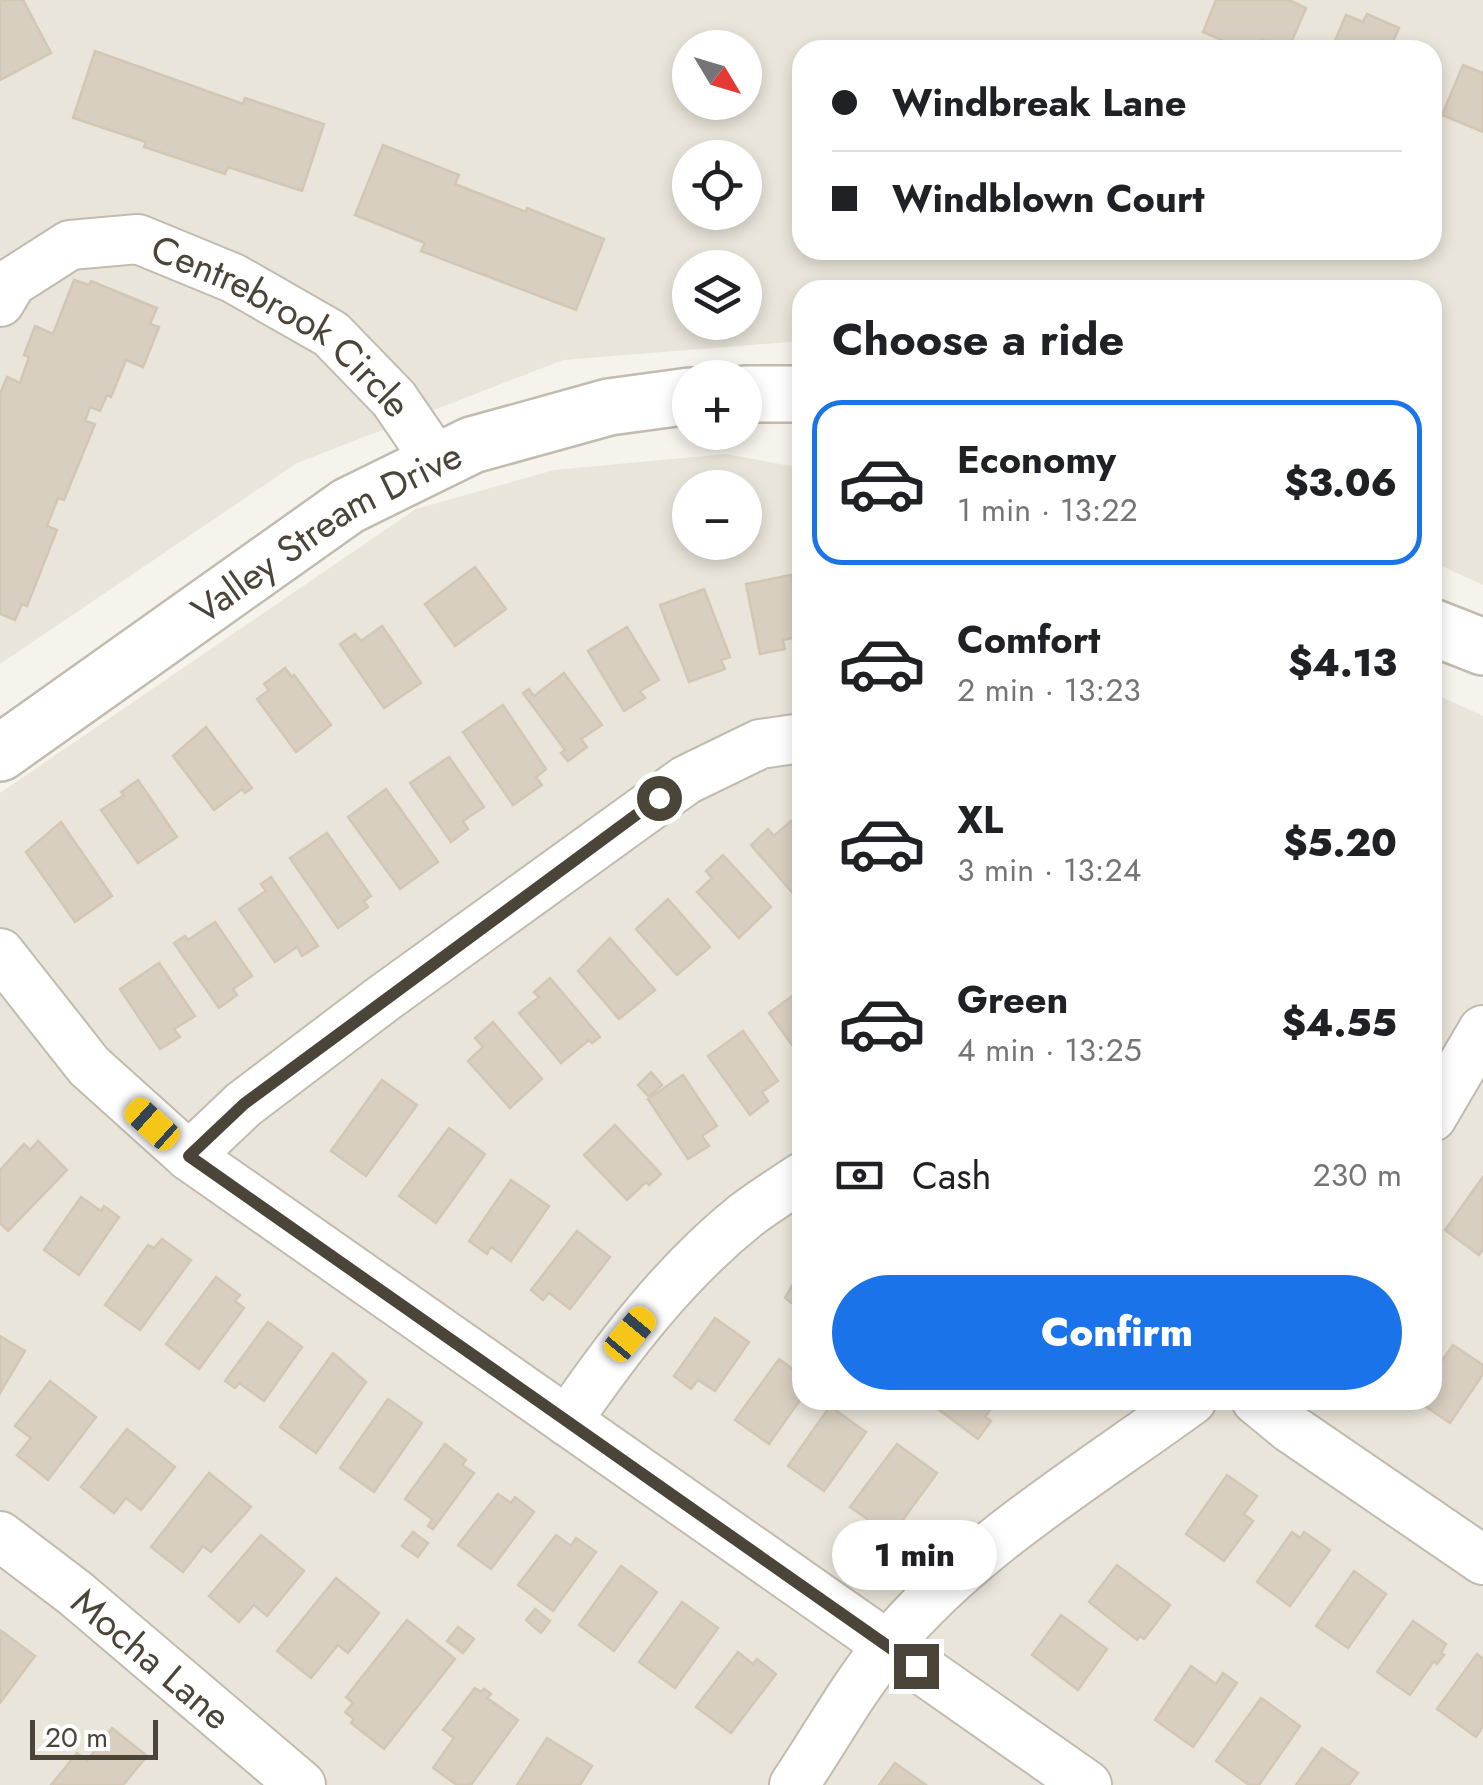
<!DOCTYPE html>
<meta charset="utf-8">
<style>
body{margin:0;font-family:Jost,sans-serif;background:#f6f6f6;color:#202124;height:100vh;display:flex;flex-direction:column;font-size:38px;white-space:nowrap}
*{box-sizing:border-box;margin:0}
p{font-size:32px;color:#757577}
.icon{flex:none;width:55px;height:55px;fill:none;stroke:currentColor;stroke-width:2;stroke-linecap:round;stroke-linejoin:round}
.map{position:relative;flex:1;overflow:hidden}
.side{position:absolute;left:792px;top:280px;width:650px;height:1130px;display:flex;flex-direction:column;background:#fff;border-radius:30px;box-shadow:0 5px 15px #0003}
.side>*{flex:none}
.banner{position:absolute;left:792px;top:40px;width:650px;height:220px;border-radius:30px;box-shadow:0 5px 15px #0003;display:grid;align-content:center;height:220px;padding:0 40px;background:#fff}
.needle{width:65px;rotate:128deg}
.tools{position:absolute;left:672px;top:30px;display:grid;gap:20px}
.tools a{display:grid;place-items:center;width:90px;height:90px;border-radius:50%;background:#fff;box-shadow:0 5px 15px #0003;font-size:50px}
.scale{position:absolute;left:30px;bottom:25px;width:128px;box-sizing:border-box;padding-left:10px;border:5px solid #4b4439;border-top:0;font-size:28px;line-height:35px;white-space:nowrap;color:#4b4439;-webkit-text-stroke:8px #fff;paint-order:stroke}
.end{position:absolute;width:45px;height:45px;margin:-22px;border:12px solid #4b4439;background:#fff;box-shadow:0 0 0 5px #fff}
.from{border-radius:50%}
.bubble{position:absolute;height:70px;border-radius:35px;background:#fff;box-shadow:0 5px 15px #0003;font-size:32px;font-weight:800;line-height:70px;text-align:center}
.car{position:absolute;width:30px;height:60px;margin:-30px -15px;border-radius:12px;box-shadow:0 0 8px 2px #0007;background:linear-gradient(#f5c518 24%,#345 0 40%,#f5c518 0 76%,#345 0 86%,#f5c518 0)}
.banner b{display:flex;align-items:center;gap:35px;height:95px;font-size:38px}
.banner b+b{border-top:2px solid #e0e0e0}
.banner i{width:25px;height:25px;background:#202124}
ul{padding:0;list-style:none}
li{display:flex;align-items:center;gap:30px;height:165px;margin:0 20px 15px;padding:0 20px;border:5px solid transparent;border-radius:30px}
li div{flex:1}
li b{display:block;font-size:38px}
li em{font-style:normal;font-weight:800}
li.selected{border-color:#1a73e8}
li>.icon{width:90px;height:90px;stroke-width:1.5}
h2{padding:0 40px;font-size:45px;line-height:120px}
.pay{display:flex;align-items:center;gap:25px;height:110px;padding:0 40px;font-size:38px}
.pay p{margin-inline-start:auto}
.primary-button{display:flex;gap:20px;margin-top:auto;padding:20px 40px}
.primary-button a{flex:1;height:115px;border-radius:60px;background:#1a73e8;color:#fff;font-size:40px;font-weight:800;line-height:115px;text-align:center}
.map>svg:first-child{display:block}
.residential{fill:#eae5da;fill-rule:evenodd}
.building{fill:#d8cfc1;stroke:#d3c7b4;stroke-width:2.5}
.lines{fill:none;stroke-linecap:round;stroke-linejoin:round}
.minor-casing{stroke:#c2bbae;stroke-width:52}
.tertiary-casing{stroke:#c2bbae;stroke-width:60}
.minor{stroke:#fff;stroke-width:48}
.tertiary{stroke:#fff;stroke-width:55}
.route{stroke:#4b4439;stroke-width:12}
.labels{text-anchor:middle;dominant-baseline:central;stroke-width:9;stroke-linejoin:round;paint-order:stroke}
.street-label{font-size:38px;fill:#4b4439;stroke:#fff}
</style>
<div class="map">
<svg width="1483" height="1785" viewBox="0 0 1483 1785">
<rect width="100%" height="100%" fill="#f6f3ec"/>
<!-- residential -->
<g class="residential">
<path d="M 0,0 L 1483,0 L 1483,585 L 1433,562 L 1432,290 L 802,290 L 802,341 L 563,360 L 297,463 L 0,664 ZM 690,48 L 745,48 L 745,102 L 690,102 ZM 802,50 L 1432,50 L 1432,250 L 802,250 ZM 690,158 L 745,158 L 745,212 L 690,212 ZM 690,268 L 745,268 L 745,322 L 690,322 Z"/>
<path d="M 726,454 L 802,468 L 802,1400 L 1432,1400 L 1433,693 L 1483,716 L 1483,1785 L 0,1785 L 0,793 L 416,509 L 554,470 ZM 690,488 L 745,488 L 745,542 L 690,542 Z"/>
</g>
<!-- building -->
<g class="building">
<path d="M 3,0 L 23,0 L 51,53 L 0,80 L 0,2 Z"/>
<path d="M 1216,0 L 1289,0 L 1306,8 L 1288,50 L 1261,39 L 1256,50 L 1245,50 L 1203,32 Z"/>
<path d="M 1367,14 L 1399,28 L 1393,42 L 1412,50 L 1331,50 L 1346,15 L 1363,22 Z"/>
<path d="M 95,51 L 243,104 L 245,98 L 324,124 L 302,191 L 228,167 L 225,174 L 144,147 L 146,142 L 73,118 Z"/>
<path d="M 1463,65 L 1483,73 L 1483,132 L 1442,115 Z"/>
<path d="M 383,145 L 459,175 L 455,184 L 526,212 L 527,208 L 604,239 L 576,310 L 421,251 L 425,243 L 355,215 Z"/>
<path d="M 74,280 L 89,285 L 91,281 L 157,308 L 150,324 L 159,327 L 143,367 L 126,360 L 111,397 L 107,395 L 100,411 L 90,407 L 85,421 L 95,424 L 64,500 L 58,498 L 47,526 L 57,530 L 27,606 L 22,604 L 15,620 L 0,614 L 0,394 L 7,377 L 20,383 L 29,357 L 24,355 L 35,326 L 53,334 Z"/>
<path d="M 475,567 L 506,609 L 455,646 L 425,604 Z"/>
<path d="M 791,575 L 802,636 L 783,640 L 785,649 L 760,654 L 746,584 Z"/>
<path d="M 704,589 L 730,657 L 721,660 L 725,669 L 689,682 L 660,605 Z"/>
<path d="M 382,626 L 421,683 L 384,708 L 340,644 L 355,634 L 361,641 Z"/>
<path d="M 627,627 L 659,680 L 640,691 L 645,698 L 624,711 L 588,651 Z"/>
<path d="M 285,668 L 292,677 L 294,675 L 331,725 L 296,752 L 257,699 L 269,690 L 264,684 Z"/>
<path d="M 564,673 L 602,725 L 581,739 L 587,747 L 568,761 L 561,753 L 565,750 L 523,693 L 529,689 L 534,696 Z"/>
<path d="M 503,705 L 546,769 L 536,777 L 542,785 L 513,805 L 463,732 Z"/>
<path d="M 206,727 L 252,788 L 245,793 L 242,789 L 214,810 L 173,756 Z"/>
<path d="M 449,757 L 484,807 L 463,821 L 468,829 L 451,842 L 410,783 Z"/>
<path d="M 138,780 L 177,837 L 138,863 L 101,810 L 124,795 L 121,792 Z"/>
<path d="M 386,789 L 438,862 L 400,889 L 348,817 Z"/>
<path d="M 791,821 L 802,834 L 802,891 L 796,897 L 751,845 L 768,829 L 774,836 Z"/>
<path d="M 61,822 L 112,896 L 75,922 L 26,852 Z"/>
<path d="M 327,833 L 371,896 L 364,901 L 368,907 L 338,928 L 290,858 Z"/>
<path d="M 723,855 L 771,907 L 739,938 L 697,892 L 712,878 L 706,871 Z"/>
<path d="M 271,877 L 318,946 L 302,956 L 297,947 L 275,962 L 239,909 L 266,891 L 261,884 Z"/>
<path d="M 668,899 L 710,947 L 677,975 L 636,929 Z"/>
<path d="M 215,922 L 252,976 L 233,989 L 237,995 L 219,1008 L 174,943 L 185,936 L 188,940 Z"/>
<path d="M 610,938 L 655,990 L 619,1019 L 578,971 Z"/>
<path d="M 159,963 L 195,1016 L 174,1029 L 180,1037 L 160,1049 L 120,989 Z"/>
<path d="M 550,978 L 600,1037 L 592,1043 L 589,1040 L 561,1063 L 519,1013 L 539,997 L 534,992 Z"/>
<path d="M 802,989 L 802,1059 L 769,1013 Z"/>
<path d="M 493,1022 L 542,1079 L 510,1108 L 468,1061 L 483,1047 L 475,1038 Z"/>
<path d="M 743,1031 L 778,1081 L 762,1092 L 768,1101 L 750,1115 L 708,1056 Z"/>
<path d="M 651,1072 L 662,1085 L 649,1097 L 638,1085 Z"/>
<path d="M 683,1075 L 717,1126 L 702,1136 L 709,1146 L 688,1159 L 648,1099 Z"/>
<path d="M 382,1080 L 417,1105 L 366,1176 L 331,1151 Z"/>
<path d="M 615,1125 L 661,1174 L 649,1185 L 646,1182 L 627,1200 L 584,1155 Z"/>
<path d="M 449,1128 L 485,1154 L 436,1223 L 399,1196 Z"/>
<path d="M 38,1141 L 67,1170 L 8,1231 L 0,1223 L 0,1170 L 24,1144 L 30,1150 Z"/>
<path d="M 1483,1177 L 1483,1249 L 1479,1255 L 1445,1230 Z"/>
<path d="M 511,1180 L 549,1206 L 511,1261 L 491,1247 L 487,1254 L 469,1241 Z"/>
<path d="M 81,1197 L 101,1211 L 104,1206 L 119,1217 L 79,1275 L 44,1250 Z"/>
<path d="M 577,1231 L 610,1257 L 570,1309 L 549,1293 L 543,1300 L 531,1290 Z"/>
<path d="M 162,1239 L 191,1260 L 140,1330 L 105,1305 L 148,1245 L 154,1248 Z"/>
<path d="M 802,1268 L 802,1311 L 785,1298 Z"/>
<path d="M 216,1277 L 240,1295 L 235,1301 L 244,1308 L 199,1369 L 166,1344 Z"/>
<path d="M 715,1318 L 749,1342 L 715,1391 L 698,1380 L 691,1389 L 674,1376 Z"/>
<path d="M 268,1322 L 302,1347 L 264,1401 L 239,1383 L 235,1388 L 225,1381 Z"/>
<path d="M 0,1336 L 25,1351 L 0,1393 Z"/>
<path d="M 1453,1345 L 1483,1365 L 1483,1374 L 1450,1423 L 1416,1400 L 1432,1400 L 1432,1375 Z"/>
<path d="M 333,1353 L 366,1382 L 316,1453 L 280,1427 Z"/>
<path d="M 779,1359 L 802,1376 L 802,1397 L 769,1444 L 735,1420 Z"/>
<path d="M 50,1381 L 96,1417 L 48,1480 L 17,1455 L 31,1438 L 15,1426 Z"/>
<path d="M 388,1399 L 422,1423 L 374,1492 L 340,1468 Z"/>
<path d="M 926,1400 L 997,1400 L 985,1417 L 991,1421 L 978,1439 Z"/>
<path d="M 830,1406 L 866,1432 L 824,1491 L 788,1466 Z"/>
<path d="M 127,1429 L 175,1467 L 141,1510 L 126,1498 L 114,1513 L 81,1487 Z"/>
<path d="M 445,1444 L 466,1460 L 462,1465 L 474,1473 L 433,1529 L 428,1526 L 432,1519 L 405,1499 Z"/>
<path d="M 897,1444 L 937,1473 L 891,1536 L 850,1507 Z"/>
<path d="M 209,1473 L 251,1507 L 211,1552 L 203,1546 L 183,1572 L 151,1547 Z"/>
<path d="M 1227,1475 L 1257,1496 L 1244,1514 L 1253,1521 L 1224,1561 L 1186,1534 Z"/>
<path d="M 498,1494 L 511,1503 L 515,1497 L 534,1512 L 491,1569 L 458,1545 Z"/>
<path d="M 413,1532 L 428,1543 L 418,1557 L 402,1546 Z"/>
<path d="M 1292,1532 L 1300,1538 L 1304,1532 L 1330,1550 L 1290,1606 L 1257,1582 Z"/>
<path d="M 261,1535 L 304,1571 L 267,1616 L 254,1605 L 239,1622 L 209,1596 Z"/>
<path d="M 556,1535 L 571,1546 L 576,1538 L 596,1552 L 553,1611 L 518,1585 Z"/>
<path d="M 1117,1565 L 1170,1605 L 1144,1639 L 1140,1636 L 1137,1640 L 1089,1602 Z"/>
<path d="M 621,1566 L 657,1592 L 614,1651 L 579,1625 Z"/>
<path d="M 1354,1571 L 1386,1594 L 1348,1648 L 1316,1626 Z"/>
<path d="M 336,1578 L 379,1613 L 348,1653 L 338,1645 L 311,1678 L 277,1651 Z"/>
<path d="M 682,1602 L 718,1628 L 675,1688 L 639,1662 Z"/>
<path d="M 535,1609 L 550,1621 L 541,1633 L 526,1620 Z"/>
<path d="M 1061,1615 L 1107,1649 L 1078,1690 L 1032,1655 Z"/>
<path d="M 407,1620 L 455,1659 L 384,1749 L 351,1723 L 354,1719 L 345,1712 L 353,1703 L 346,1697 Z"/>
<path d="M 1413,1621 L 1446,1644 L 1441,1653 L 1444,1655 L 1437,1664 L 1434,1661 L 1410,1695 L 1377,1672 Z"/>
<path d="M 458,1627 L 474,1639 L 463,1653 L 447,1641 Z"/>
<path d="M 0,1630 L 35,1656 L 0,1703 Z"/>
<path d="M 738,1652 L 753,1664 L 757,1659 L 776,1674 L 731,1733 L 696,1707 Z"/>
<path d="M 1477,1654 L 1483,1659 L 1483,1726 L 1476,1737 L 1437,1709 Z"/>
<path d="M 1191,1666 L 1216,1684 L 1223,1673 L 1237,1683 L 1193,1747 L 1155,1720 Z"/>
<path d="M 475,1688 L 481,1692 L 484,1689 L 491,1694 L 487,1698 L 518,1720 L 471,1785 L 457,1785 L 433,1768 L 454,1738 L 443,1730 Z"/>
<path d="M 1261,1698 L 1300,1726 L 1259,1785 L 1249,1785 L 1216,1761 Z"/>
<path d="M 112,1728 L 147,1756 L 123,1785 L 51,1785 L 77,1753 L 87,1761 Z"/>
<path d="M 547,1738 L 592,1766 L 580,1785 L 517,1785 Z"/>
<path d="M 1322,1748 L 1358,1773 L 1349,1785 L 1296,1785 Z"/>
<path d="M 895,1763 L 926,1785 L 879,1785 Z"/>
</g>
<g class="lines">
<defs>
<g id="minor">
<path id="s1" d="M 0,302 L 12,282 L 70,245 L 138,239 L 233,278 L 331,334 L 394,399 L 437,462"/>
<path d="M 0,953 L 89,1066 L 189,1156 L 1087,1785"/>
<path d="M 1432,1117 L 1483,1030"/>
<path d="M 189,1156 L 244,1104 L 384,998 L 686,780 L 760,744 L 802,738"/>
<path d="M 1256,1400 L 1290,1428 L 1483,1560"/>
<path d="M 567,1421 C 618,1347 674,1273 745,1216 C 763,1202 783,1190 802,1177"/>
<path id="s2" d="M 0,1536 L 75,1593 L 301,1785"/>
<path d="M 794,1785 C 825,1739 853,1688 888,1645 C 971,1545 1088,1476 1192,1400"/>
</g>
<g id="tertiary">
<path d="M 745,394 L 802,394"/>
<path d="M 1432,627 L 1483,647"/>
<path id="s3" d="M 0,753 L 348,506 L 472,445 L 609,407 L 690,396"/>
</g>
</defs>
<!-- minor casing -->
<use href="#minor" class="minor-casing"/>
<!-- tertiary casing -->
<use href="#tertiary" class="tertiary-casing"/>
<!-- minor -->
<use href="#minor" class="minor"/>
<!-- tertiary -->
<use href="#tertiary" class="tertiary"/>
</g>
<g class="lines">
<!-- route -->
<path class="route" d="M 659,798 L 244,1104 L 189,1156 L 916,1666"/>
</g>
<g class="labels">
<!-- street labels -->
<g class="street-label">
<text stroke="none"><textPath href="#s1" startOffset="330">Centrebrook Circle</textPath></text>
<text stroke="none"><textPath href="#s3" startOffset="395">Valley Stream Drive</textPath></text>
<text stroke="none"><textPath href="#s2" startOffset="195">Mocha Lane</textPath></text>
</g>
</g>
</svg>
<div class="tools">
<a><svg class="needle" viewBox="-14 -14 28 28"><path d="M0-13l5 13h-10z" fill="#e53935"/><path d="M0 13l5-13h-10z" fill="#757577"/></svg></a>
<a><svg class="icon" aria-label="locate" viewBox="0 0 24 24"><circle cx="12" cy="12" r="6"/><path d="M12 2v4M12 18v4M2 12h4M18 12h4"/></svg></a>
<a><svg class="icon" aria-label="layers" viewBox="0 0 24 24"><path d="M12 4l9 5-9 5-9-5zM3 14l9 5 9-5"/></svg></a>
<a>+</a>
<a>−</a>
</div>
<div class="scale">20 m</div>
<i class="end from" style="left:659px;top:798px"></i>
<i class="end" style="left:916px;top:1666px"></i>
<div class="bubble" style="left:832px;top:1520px;width:165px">1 min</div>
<i class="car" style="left:152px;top:1124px;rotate:312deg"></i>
<i class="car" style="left:630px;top:1334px;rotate:40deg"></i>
<div class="banner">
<b><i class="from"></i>Windbreak Lane</b>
<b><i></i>Windblown Court</b>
</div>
<section class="side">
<h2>Choose a ride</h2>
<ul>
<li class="selected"><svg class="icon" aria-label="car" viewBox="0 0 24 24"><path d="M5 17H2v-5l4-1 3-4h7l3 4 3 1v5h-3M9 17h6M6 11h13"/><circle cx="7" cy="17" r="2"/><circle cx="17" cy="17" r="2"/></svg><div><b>Economy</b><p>1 min · 13:22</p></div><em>$3.06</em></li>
<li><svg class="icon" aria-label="car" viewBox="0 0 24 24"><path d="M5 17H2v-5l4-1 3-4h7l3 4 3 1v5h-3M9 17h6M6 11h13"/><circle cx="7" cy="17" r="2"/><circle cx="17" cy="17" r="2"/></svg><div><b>Comfort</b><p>2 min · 13:23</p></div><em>$4.13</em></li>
<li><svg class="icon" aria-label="car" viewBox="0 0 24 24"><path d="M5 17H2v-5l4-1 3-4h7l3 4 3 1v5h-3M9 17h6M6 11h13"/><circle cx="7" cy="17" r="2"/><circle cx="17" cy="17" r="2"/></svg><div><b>XL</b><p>3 min · 13:24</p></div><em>$5.20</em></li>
<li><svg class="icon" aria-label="car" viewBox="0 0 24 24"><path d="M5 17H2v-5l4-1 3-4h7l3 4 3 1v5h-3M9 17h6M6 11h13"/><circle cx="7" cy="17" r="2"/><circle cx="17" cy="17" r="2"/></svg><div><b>Green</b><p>4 min · 13:25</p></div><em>$4.55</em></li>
</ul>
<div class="pay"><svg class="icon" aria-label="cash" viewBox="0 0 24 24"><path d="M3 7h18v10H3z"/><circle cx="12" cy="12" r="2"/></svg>Cash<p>230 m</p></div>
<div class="primary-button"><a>Confirm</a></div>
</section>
</div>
